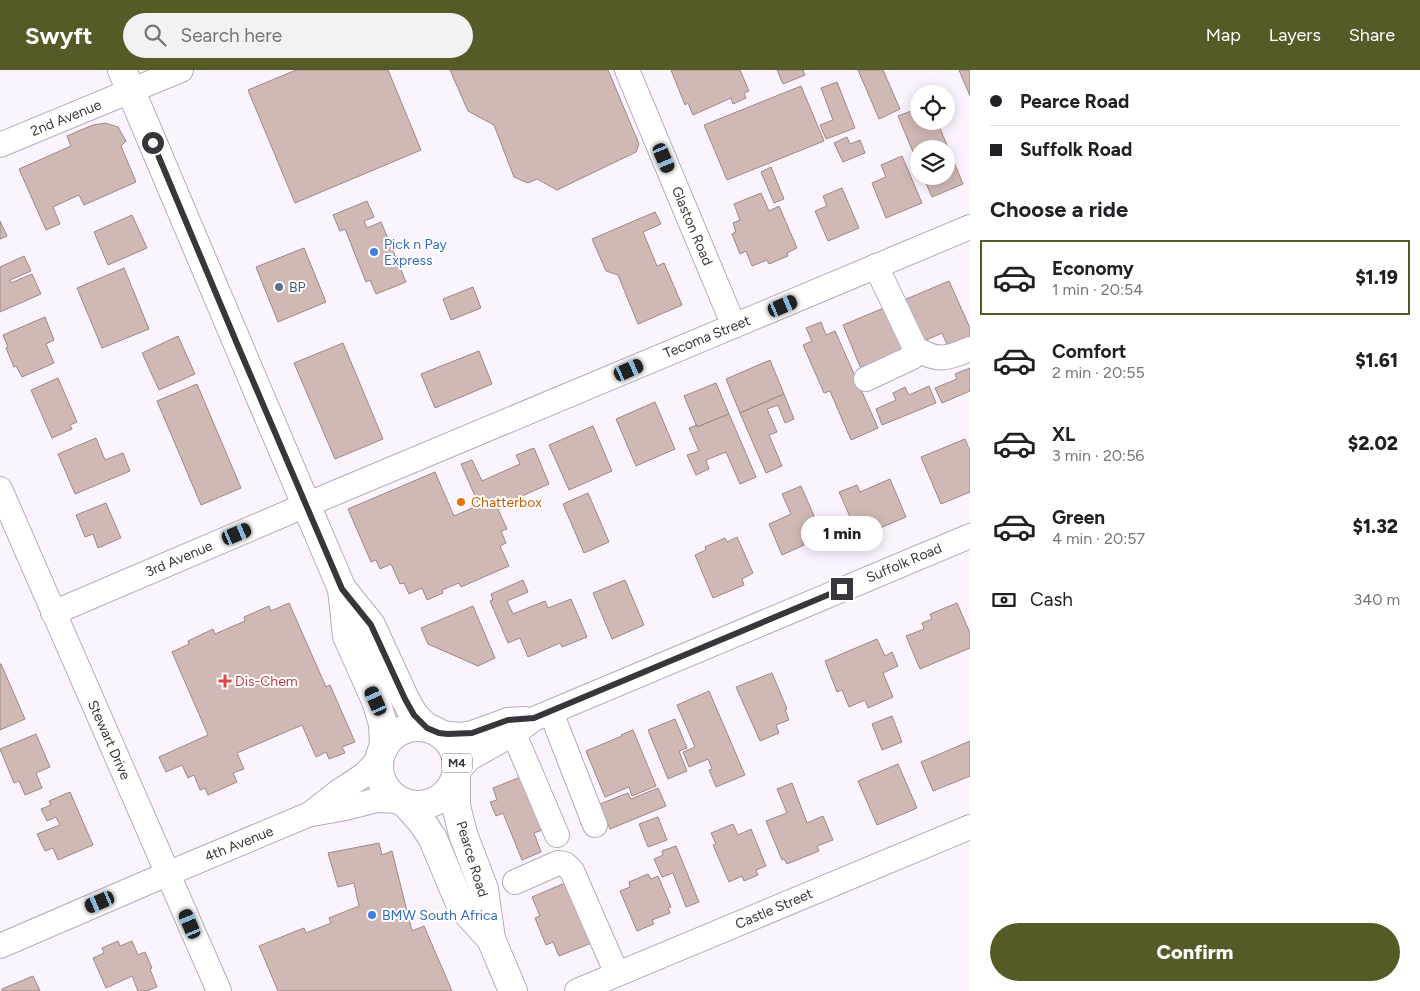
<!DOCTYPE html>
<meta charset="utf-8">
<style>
body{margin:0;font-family:Figtree,sans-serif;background:#f2f2f2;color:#202124;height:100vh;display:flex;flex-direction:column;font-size:19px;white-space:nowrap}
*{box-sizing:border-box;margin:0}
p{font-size:16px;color:#757577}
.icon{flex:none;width:28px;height:28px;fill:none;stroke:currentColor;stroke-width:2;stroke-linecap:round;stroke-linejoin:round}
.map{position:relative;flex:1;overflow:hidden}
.side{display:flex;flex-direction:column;background:#fff;width:450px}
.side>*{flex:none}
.top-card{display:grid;align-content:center;height:110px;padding:0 20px;background:#fff}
.buttons{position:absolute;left:910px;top:15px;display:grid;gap:10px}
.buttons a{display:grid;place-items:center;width:45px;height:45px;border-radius:50%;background:#fff;box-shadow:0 2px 12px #0003;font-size:25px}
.end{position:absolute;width:22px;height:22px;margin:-11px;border:6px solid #39353c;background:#fff;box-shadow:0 0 0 2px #fff}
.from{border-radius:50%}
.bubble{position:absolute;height:35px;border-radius:18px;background:#fff;box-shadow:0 2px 12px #0003;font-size:16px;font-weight:800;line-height:35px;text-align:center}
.car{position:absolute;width:15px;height:30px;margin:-15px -8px;border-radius:6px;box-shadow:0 0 4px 1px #0007;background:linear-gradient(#222 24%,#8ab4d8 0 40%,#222 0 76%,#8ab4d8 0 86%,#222 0)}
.top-card b{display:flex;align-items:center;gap:18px;height:48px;font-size:19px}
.top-card b+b{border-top:1px solid #e0e0e0}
.top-card i{width:12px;height:12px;background:#202124}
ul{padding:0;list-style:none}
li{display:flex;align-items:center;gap:15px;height:75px;margin:0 10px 8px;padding:0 10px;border:2px solid transparent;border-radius:0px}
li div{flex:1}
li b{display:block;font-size:19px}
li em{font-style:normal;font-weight:800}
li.current{border-color:#565a27}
li>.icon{width:45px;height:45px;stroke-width:1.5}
h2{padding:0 20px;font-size:22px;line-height:60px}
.pay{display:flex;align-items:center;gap:12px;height:55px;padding:0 20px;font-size:19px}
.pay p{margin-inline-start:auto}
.button{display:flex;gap:10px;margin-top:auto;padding:10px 20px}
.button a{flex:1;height:58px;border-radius:30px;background:#565a27;color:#fff;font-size:20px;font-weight:800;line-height:58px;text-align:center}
header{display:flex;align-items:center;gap:30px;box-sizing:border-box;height:70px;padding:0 25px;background:#565a27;color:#fff}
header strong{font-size:24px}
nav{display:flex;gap:28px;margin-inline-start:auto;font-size:18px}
.search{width:350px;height:45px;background:#f2f2f2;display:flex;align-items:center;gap:12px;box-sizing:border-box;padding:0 18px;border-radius:28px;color:#757577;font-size:19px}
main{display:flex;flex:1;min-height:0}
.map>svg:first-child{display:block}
.building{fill:#d0b9b5;stroke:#9c8783}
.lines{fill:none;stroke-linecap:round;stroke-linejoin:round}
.minor-casing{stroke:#b5aabb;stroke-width:26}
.major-casing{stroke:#b5aabb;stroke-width:30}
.minor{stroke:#fff;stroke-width:24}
.major{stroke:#fff;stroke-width:28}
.route{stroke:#39353c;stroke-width:6}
.shop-dot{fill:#3f7fe0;stroke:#fff;stroke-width:2}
.service-dot{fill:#5c6f8a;stroke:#fff;stroke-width:2}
.food-dot{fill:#e8710a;stroke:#fff;stroke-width:2}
.health-dot{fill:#e0444e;stroke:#fff;stroke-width:2}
.labels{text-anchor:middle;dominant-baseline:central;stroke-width:4;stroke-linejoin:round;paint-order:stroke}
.shield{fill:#fff;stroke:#747276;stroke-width:1}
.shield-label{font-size:12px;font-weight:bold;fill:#39353c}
.street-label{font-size:14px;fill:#39353c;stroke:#fff}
.shop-label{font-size:14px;fill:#366cbe;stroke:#fff;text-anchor:start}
.service-label{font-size:14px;fill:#4e5e75;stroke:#fff;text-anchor:start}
.food-label{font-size:14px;fill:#c56008;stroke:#fff;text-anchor:start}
.health-label{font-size:14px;fill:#be3a42;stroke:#fff;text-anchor:start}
</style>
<header>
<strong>Swyft</strong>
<div class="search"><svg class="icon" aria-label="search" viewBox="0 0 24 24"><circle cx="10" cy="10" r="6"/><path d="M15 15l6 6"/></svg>Search here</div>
<nav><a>Map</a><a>Layers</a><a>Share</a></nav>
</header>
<main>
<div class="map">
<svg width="970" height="921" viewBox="0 0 970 921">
<rect width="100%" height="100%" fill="#fbf4ff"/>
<!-- building -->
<g class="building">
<path d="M 296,0 L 388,0 L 421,80 L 295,133 L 248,20 Z"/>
<path d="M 450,0 L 608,0 L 639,74 L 636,82 L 557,120 L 537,109 L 528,113 L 514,107 L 494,55 L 468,41 Z"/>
<path d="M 671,0 L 740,0 L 749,21 L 744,23 L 746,28 L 733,34 L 731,28 L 693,45 L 688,33 L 685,35 Z"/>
<path d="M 777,0 L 804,0 L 803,1 L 805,5 L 783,14 Z"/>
<path d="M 858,0 L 883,0 L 900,39 L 879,49 Z"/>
<path d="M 959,0 L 970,0 L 970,26 Z"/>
<path d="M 837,12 L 855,58 L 826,69 L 820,55 L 833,50 L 821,18 Z"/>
<path d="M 801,16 L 824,71 L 727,110 L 704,55 Z"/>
<path d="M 919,38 L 919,51 L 937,51 L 963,114 L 932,127 L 923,106 L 946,106 L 946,79 L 919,79 L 919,96 L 898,46 Z"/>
<path d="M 105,53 L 118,57 L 126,71 L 121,76 L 136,112 L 84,135 L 79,125 L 53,137 L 60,154 L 46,160 L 19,99 L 71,76 L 67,66 L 93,55 Z"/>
<path d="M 847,67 L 850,74 L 860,70 L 865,83 L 843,92 L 834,73 Z"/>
<path d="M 902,86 L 922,133 L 886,148 L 872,113 L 886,107 L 881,95 Z"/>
<path d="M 771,97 L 784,129 L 774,133 L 761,102 Z"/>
<path d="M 842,118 L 859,158 L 828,171 L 815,141 L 827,136 L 823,126 Z"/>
<path d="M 761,123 L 769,141 L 779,136 L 797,178 L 787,183 L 788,186 L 769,194 L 767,190 L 752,196 L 746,181 L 740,184 L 732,164 L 736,162 L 733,153 L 740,150 L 734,134 Z"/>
<path d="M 367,131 L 374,147 L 364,151 L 367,158 L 381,152 L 406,212 L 376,224 L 370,210 L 366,212 L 345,159 L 340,161 L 333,145 Z"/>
<path d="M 655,142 L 661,154 L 643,162 L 657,196 L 664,193 L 682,235 L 638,254 L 618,205 L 606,201 L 592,169 Z"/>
<path d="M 132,145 L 147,178 L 108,195 L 94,162 Z"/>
<path d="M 0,151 L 7,166 L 0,169 Z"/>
<path d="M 304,178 L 326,232 L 278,252 L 256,197 Z"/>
<path d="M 24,186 L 31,201 L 10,210 L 11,213 L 32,204 L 41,224 L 0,242 L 0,197 Z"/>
<path d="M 124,198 L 149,259 L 102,278 L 77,218 Z"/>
<path d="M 949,211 L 970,258 L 970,270 L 949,279 L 942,263 L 922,272 L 904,230 Z"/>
<path d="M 473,217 L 481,238 L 451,250 L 443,229 Z"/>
<path d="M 886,237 L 907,285 L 863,304 L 843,255 Z"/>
<path d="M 45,247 L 54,270 L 46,274 L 54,293 L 22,307 L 16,296 L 14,297 L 6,278 L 8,277 L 3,265 Z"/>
<path d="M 821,252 L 826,265 L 835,261 L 878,358 L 851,370 L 830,321 L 824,323 L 803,275 L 812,271 L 806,258 Z"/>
<path d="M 178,266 L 195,304 L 159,320 L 142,283 Z"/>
<path d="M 343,273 L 383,369 L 335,389 L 294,293 Z"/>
<path d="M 479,281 L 492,314 L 435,338 L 421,304 Z"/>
<path d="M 770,290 L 784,324 L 740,343 L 726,309 Z"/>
<path d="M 970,298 L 970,321 L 942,333 L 935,318 L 957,309 L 955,304 Z"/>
<path d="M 58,308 L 77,352 L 70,355 L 72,359 L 52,368 L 31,320 Z"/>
<path d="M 716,313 L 729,344 L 697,357 L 684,326 Z"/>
<path d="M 197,314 L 241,418 L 201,435 L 157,331 Z"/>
<path d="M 929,316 L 936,333 L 882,355 L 876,339 L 896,330 L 893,323 L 905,317 L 909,325 Z"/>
<path d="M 784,324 L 794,349 L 785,353 L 778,335 L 767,339 L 777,362 L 769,365 L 782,396 L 766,403 L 740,343 Z"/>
<path d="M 655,332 L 675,379 L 636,396 L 616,349 Z"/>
<path d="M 729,344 L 756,407 L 740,414 L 726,382 L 706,390 L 709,399 L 696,405 L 687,385 L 699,381 L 689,358 L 697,355 L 697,357 Z"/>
<path d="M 593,356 L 612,401 L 569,420 L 549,375 Z"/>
<path d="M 96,368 L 105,390 L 123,383 L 130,401 L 75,424 L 58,384 Z"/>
<path d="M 965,369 L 970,381 L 970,422 L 941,434 L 921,387 Z"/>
<path d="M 534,378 L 549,414 L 497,437 L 507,459 L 501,461 L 506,473 L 500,476 L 509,496 L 461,517 L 459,513 L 442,520 L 443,523 L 427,530 L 422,518 L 409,524 L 404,513 L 400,514 L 391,494 L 380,499 L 376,490 L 371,492 L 348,439 L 435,402 L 454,446 L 479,435 L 461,394 L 472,390 L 482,411 L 520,394 L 516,385 Z"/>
<path d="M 890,409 L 906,447 L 859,467 L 839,422 L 857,415 L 860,422 Z"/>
<path d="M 801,416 L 821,462 L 802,470 L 804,475 L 782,485 L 769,454 L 791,444 L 782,424 Z"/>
<path d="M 588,423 L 609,472 L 584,483 L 563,434 Z"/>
<path d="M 106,433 L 121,468 L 98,478 L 93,464 L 85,467 L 76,445 Z"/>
<path d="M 737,467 L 753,503 L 742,509 L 744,515 L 713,528 L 695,485 L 706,480 L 705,477 L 725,468 L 727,472 Z"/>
<path d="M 523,510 L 528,522 L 507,531 L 513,544 L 545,531 L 548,538 L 571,529 L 587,567 L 562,577 L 560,573 L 528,587 L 520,568 L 508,573 L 490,531 L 493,530 L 491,524 Z"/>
<path d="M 625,510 L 644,555 L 612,569 L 593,523 Z"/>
<path d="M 289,533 L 326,617 L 330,615 L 355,672 L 342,677 L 345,683 L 329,689 L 326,682 L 316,687 L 302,655 L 237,683 L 244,699 L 233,703 L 237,712 L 208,725 L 205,718 L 200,720 L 194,705 L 188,708 L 182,695 L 166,702 L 159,687 L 208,665 L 172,582 L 189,574 L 188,571 L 213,559 L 215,564 L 245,551 L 244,547 L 269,536 L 271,541 Z"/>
<path d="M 957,533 L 970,563 L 970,578 L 920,599 L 906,566 L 924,559 L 922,553 L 932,549 L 930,544 Z"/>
<path d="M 473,536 L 495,588 L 478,596 L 428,574 L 421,558 Z"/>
<path d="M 877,569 L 885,586 L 892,582 L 898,596 L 883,603 L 893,627 L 868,638 L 865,630 L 849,637 L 842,620 L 837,622 L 825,591 Z"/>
<path d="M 0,594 L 1,594 L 25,649 L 0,660 Z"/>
<path d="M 772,603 L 787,639 L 785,639 L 789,650 L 776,655 L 779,663 L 760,671 L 736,617 Z"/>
<path d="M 709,621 L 745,705 L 716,717 L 709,700 L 712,699 L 708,689 L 689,697 L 683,682 L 695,677 L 677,635 Z"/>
<path d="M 892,646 L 902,672 L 882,680 L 872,654 Z"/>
<path d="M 675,649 L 687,678 L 679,681 L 687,701 L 668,709 L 648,660 Z"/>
<path d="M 633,660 L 656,716 L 632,726 L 629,717 L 605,727 L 586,681 L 622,666 L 621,665 Z"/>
<path d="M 36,664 L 50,697 L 36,703 L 42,718 L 25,725 L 19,711 L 14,713 L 0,679 Z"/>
<path d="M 970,671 L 970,706 L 933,721 L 921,692 Z"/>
<path d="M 898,694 L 917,738 L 877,755 L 858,711 Z"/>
<path d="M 528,704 L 542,760 L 534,763 L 541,782 L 522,790 L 503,743 L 496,746 L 490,732 L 497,730 L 493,718 Z"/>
<path d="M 792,713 L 807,753 L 823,746 L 833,770 L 817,776 L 819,781 L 787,794 L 784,789 L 782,790 L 766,751 L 787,743 L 777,719 Z"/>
<path d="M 658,718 L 666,736 L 610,759 L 600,734 L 628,723 L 631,729 Z"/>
<path d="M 70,722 L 93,775 L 58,790 L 53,778 L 45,781 L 37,764 L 60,755 L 56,747 L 47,751 L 41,739 L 51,735 L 49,731 Z"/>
<path d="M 658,747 L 667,770 L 648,777 L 639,754 Z"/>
<path d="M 733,754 L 738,765 L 751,759 L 766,796 L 756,800 L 758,805 L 744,811 L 742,806 L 729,812 L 713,775 L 716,774 L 711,763 Z"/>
<path d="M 379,773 L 382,785 L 392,781 L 412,861 L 424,856 L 452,921 L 278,921 L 259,876 L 304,858 L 306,863 L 331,853 L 329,848 L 359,836 L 354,813 L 338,817 L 328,783 Z"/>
<path d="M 676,776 L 699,832 L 686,837 L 673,803 L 662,807 L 654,789 L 663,785 L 662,781 Z"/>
<path d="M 648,804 L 651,809 L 658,806 L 671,837 L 668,838 L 670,843 L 652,850 L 654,854 L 637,861 L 620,821 L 630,817 L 629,812 Z"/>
<path d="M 565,813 L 594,872 L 559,886 L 553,872 L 546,875 L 535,848 L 540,846 L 532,827 Z"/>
<path d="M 118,871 L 120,876 L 132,871 L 138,885 L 145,882 L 152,898 L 150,899 L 157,917 L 147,921 L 138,921 L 132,906 L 106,918 L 93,888 L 104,883 L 102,878 Z"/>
<path d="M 33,906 L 40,921 L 2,921 L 2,919 Z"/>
</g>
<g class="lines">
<defs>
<g id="minor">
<path d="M 627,0 L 734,256"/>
<path d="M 0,75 L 181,0"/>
<path d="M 876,196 L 915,278 C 937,292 947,289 970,279"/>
<path d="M 866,309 L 913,287 L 915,283 L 915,278"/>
<path d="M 0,419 L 219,921"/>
<path d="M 53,543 L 306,435 L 970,157"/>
<path d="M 551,642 L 595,755"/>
<path d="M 508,650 L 557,765"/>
<path d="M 439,663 L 461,665 L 472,663 L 508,650 L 525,649"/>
<path d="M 457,702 L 470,688 L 513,664 L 534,649 L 970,466"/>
<path d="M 312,744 L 346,738 L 377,730 L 401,731"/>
<path d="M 515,812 L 558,793 L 565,794 L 572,801 L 617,904"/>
<path d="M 0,876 L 167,804 L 310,744 L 338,722 L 364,705 L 380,688"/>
<path d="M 577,921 L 970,757"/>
</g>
<g id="major">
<path d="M 122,0 L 245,291 L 342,519 L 371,555 L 405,629 L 414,645 L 427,658"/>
<path d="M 342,519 L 347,566 L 376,631 L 383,654 L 384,677"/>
<circle cx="418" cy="696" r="39"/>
<path d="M 456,709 L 456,736 L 463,764 L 484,819 L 491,869 L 513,921"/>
<path d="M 405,733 L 422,752 L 433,769 L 461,836 L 491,869"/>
</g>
</defs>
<!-- minor casing -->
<use href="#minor" class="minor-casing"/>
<!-- major casing -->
<use href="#major" class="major-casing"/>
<!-- minor -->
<use href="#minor" class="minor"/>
<!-- major -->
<use href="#major" class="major"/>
</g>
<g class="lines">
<!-- route -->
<path class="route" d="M 153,73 L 238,276 L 342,519 L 371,555 L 405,629 L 414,645 L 427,658 L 439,663 L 448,664 L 472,663 L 508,650 L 534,648 L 842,519"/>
</g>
<!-- markers -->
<g class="shop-dot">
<circle cx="374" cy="182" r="5"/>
<circle cx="372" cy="845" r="5"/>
</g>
<circle class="service-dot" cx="279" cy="217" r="5"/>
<circle class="food-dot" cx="461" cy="432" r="5"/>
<path class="health-dot" d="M222.5 603.5h5v5h5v5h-5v5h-5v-5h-5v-5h5z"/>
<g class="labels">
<!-- shield labels -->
<rect class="shield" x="442" y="683.5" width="30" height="19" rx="4"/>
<g class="shield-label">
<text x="457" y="693">M4</text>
</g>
<!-- street labels -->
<g class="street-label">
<text transform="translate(66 48) rotate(-22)">2nd Avenue</text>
<text transform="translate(692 156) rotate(67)">Glaston Road</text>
<text transform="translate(707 267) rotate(-22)">Tecoma Street</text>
<text transform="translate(179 489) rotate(-23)">3rd Avenue</text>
<text transform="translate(904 493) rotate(-23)">Suffolk Road</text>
<text transform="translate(109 670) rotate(66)">Stewart Drive</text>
<text transform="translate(239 774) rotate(-22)">4th Avenue</text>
<text transform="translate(472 789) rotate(73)">Pearce Road</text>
<text transform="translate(774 839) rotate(-23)">Castle Street</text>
</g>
<!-- shop labels -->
<g class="shop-label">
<text x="384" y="174">Pick n Pay<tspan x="384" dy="16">Express</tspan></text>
<text x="382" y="845">BMW South Africa</text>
</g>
<!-- service labels -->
<g class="service-label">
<text x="289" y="217">BP</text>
</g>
<!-- food labels -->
<g class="food-label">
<text x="471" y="432">Chatterbox</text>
</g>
<!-- health labels -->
<g class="health-label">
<text x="235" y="611">Dis-Chem</text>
</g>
</g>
</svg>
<div class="buttons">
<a><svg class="icon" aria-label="locate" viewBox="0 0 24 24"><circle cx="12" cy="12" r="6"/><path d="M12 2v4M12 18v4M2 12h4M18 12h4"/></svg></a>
<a><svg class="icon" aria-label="layers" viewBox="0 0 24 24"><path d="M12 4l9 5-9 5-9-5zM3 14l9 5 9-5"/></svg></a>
</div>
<i class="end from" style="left:153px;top:73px"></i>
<i class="end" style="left:842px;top:519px"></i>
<div class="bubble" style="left:801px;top:446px;width:82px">1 min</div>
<i class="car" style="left:664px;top:88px;rotate:157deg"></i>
<i class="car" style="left:783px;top:236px;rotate:67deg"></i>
<i class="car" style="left:629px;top:300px;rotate:66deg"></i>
<i class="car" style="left:237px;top:464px;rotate:67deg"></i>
<i class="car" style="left:376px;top:631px;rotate:336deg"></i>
<i class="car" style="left:100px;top:832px;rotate:247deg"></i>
<i class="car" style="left:190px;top:854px;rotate:337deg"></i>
</div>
<section class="side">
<div class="top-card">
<b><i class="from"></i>Pearce Road</b>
<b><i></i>Suffolk Road</b>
</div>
<h2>Choose a ride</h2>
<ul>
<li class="current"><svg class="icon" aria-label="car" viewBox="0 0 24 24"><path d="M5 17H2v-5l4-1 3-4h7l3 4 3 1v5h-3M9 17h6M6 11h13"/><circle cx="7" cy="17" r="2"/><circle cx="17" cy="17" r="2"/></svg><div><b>Economy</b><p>1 min · 20:54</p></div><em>$1.19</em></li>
<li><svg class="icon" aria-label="car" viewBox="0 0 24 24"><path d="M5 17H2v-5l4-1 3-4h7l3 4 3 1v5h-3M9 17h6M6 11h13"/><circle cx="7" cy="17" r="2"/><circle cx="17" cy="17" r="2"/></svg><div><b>Comfort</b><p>2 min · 20:55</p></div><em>$1.61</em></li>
<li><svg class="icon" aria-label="car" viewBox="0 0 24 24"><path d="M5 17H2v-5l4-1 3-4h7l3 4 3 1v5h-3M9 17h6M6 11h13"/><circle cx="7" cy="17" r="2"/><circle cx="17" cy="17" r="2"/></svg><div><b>XL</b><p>3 min · 20:56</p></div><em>$2.02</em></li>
<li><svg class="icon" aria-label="car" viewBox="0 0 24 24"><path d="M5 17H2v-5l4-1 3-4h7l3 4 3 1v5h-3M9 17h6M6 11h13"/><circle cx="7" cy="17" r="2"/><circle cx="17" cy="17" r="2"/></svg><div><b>Green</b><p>4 min · 20:57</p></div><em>$1.32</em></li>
</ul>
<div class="pay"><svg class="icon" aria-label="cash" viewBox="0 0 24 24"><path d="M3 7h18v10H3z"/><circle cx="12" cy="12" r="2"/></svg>Cash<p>340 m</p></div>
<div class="button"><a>Confirm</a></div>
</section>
</main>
